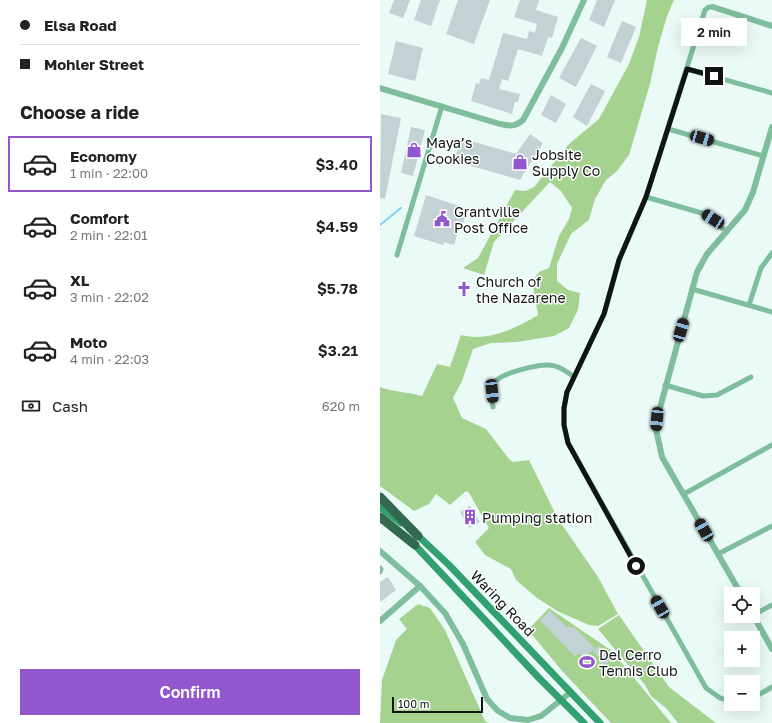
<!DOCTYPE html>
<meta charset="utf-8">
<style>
body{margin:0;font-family:"Golos Text",sans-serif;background:#f2f2f2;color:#222;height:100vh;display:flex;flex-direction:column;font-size:15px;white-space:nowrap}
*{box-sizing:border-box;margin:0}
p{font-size:13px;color:#767676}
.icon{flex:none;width:22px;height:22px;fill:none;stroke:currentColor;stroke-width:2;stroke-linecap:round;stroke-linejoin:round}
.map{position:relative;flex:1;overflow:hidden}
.drawer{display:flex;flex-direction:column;background:#fff;width:380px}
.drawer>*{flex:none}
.top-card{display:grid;align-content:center;height:88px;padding:0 20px;background:#fff}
.buttons{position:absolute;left:344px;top:587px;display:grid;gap:8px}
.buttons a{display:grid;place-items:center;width:36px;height:36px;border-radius:0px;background:#fff;box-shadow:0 4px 16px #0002;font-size:20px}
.scale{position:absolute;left:12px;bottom:10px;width:91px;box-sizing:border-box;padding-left:4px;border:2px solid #101514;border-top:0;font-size:11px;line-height:14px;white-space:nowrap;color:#101514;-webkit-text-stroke:3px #fff;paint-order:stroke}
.end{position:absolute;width:18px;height:18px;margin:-9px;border:5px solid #101514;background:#fff;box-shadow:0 0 0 2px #fff}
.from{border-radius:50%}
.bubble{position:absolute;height:28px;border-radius:0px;background:#fff;box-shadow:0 4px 16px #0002;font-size:13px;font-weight:600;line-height:28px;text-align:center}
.car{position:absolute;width:12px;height:24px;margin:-12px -6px;border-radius:5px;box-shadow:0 0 3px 1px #0007;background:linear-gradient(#222 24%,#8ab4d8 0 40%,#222 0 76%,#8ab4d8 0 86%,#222 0)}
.top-card b{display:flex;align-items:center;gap:14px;height:38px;font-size:15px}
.top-card b+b{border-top:1px solid #e0e0e0}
.top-card i{width:10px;height:10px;background:#222}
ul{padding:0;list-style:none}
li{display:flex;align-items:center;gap:12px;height:56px;margin:0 8px 6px;padding:0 12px;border:2px solid transparent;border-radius:0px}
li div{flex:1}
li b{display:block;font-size:15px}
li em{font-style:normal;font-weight:600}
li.current{border-color:#9256cd}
li>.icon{width:36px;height:36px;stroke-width:1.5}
h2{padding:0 20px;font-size:18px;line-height:48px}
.pay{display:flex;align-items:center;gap:10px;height:44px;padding:0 20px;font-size:15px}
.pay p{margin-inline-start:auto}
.cta{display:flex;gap:8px;margin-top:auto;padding:8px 20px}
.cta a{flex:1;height:46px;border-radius:0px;background:#9256cd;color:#fff;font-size:16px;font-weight:600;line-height:46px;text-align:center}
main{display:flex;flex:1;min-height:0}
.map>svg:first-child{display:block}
.green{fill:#a6d290}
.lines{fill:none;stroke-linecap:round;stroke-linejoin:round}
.stream{stroke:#7ed0fa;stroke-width:2}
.building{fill:#c2d2d5}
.minor{stroke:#7ebe9c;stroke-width:5}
.tertiary{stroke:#7ebe9c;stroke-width:6}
.secondary{stroke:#32a16f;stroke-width:7}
.motorway{stroke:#33694e;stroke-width:9}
.route{stroke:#101514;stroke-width:5}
.labels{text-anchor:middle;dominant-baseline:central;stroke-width:3;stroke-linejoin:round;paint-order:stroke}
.poi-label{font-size:14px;fill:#101514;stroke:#fff;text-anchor:start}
.street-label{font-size:14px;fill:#101514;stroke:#fff}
</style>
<main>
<section class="drawer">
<div class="top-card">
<b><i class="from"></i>Elsa Road</b>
<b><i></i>Mohler Street</b>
</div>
<h2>Choose a ride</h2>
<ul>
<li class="current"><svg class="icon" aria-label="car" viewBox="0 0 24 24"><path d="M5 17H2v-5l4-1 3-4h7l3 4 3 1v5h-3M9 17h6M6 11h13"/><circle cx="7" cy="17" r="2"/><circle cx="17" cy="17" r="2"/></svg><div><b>Economy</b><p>1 min · 22:00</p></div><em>$3.40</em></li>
<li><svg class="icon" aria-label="car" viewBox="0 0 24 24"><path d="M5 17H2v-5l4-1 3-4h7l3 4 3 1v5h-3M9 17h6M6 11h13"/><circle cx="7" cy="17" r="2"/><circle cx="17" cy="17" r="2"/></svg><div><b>Comfort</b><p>2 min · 22:01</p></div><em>$4.59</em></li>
<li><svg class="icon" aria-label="car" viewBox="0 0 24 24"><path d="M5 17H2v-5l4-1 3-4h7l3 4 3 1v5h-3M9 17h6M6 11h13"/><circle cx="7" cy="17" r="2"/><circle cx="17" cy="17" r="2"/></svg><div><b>XL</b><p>3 min · 22:02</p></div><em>$5.78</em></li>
<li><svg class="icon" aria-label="car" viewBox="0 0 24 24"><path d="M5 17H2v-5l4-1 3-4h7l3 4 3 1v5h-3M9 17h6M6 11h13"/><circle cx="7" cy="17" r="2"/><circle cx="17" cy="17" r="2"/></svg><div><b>Moto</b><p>4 min · 22:03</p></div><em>$3.21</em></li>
</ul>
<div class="pay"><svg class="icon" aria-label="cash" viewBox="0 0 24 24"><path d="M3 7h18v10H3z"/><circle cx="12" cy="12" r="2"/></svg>Cash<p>620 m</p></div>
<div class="cta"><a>Confirm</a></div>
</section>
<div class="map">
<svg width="392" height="723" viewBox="0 0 392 723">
<rect width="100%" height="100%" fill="#eafaf7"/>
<!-- green -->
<g class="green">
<path d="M 267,0 L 294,0 L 287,16 L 278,47 L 270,84 L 249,155 L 237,171 L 226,180 L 215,199 L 209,220 L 191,234 L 177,264 L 177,281 L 188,290 L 200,293 L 198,310 L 189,328 L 174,336 L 137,342 L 111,343 L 93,349 L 82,381 L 73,398 L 82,418 L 106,429 L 129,459 L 133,462 L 149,460 L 178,519 L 218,577 L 238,614 L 218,626 L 209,625 L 179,612 L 157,598 L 136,580 L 131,569 L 105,555 L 95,542 L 109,528 L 89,493 L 86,491 L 70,505 L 56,494 L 49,504 L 34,511 L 0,486 L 0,387 C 14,392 28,392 42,396 L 57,364 L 70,367 L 81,335 C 108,342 135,329 158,315 L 152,281 L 159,272 L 169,268 L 179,236 L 189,219 L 192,208 L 181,191 L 170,182 L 114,242 L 104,275 L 83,268 L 98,258 L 135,190 L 145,191 L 154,187 L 189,144 L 219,119 L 249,64 L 259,37 Z"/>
<path d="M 38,604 L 50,608 L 65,630 L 105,721 L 109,723 L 0,723 L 2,680 L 16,640 L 27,629 L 19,619 Z"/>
<path d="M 169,608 L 232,651 L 291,723 L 231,723 L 183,672 L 148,630 Z"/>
<path d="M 239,615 L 289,687 L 336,723 L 298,723 L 287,709 L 271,696 L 265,685 L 218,629 Z"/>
</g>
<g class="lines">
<!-- stream -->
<path class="stream" d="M 0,225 L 21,208"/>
</g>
<!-- building -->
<g class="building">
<path d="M 14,0 L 30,0 L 23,18 L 9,13 Z"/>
<path d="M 41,0 L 60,0 L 51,26 L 34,20 Z"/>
<path d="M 78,0 L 110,0 L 94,44 L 66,34 Z"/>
<path d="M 140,0 L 159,0 L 156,10 L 178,17 L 172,38 L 168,37 L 162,56 L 138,49 L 128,81 L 122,79 L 119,89 L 140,94 L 138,102 L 135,102 L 132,114 L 91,101 L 96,83 L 99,84 L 101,78 L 109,80 L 123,33 L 147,39 L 149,31 L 155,33 L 157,24 L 134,17 Z"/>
<path d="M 217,0 L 235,0 L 224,27 L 209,20 Z"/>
<path d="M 242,21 L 256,27 L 241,63 L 227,57 Z"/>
<path d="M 201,38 L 217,46 L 196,87 L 179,78 Z"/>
<path d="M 16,41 L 43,48 L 35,81 L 8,74 Z"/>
<path d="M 211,84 L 225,91 L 207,126 L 193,117 Z"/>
<path d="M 171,95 L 186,104 L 176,123 L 161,115 Z"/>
<path d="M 1,114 L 21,118 L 5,199 L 0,198 Z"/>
<path d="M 31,127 L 45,130 L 33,176 L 21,173 Z"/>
<path d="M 150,134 L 163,143 L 140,180 L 74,161 L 81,138 L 136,154 Z"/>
<path d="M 46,195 L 88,209 L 81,230 L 79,229 L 74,245 L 64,242 L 63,245 L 34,236 Z"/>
<path d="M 90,506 L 100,522 L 89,528 L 80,512 Z"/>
<path d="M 8,577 L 16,590 L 0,602 L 0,582 Z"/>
<path d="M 170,611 L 188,628 L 190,626 L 192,628 L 194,627 L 215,648 L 204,658 L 199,653 L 195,657 L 160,620 Z"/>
<path d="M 219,646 L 232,659 L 226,664 L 224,663 L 222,665 L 219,662 L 221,659 L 213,651 Z"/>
</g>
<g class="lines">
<!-- minor -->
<g class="minor">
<path d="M 333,7 L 329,7 L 325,10 L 266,197 L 239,260 L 224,314 L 187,392 L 184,408 L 184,425 L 188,443 L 326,688 L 340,698 L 351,701"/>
<path d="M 307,69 L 392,93"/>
<path d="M 288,129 L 384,156"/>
<path d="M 266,197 L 325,214 L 347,232"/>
<path d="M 17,255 L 62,106"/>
<path d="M 312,289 L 392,312"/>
<path d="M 369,305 L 381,268 L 392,253"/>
<path d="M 285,385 L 323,396 L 337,395 L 371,377"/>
<path d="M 113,407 C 112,398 110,390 115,382 C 121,373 156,365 168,365 C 178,365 185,371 193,376"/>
<path d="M 304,494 L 392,445"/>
<path d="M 338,554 L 392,526"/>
<path d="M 0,568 L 1,569 L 0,572"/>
<path d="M 373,615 L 392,605"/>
<path d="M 373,698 L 392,687"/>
</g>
<!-- tertiary -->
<g class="tertiary">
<path d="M 333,7 L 392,26"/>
<path d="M 0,88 L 120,124 C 130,126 135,127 143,120 L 182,48 L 204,0"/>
<path d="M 0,551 L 40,586 L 65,613 L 83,644 L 107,699 L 118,711 L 130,718 L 148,720 L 161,716 L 191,692"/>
<path d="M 361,594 L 282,457 L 276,429 L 277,419 L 317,272 L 327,254 L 365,210 L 373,192 L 392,127"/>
<path d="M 373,615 L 392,649"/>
<path d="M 0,621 L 40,586"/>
</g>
<!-- secondary -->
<g class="secondary">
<path d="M 0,507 L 21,523"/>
<path d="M 34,532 L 69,565 L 220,723"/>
<path d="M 32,542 L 159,678 L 204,723"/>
</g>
<!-- motorway -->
<g class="motorway">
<path d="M 0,497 L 38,536"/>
<path d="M 0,517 L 35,545"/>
</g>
</g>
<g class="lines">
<!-- route -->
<path class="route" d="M 256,566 L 188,443 L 184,425 L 184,408 L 187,392 L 224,314 L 239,260 L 266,197 L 307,69 L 334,76"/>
</g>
<!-- icons -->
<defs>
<symbol id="shop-bare" viewBox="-9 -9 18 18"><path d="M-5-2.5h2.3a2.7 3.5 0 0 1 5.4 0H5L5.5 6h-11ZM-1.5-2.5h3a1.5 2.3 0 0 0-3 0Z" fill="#9256cd" stroke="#fff" stroke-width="2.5" paint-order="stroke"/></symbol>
<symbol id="civic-bare" viewBox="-9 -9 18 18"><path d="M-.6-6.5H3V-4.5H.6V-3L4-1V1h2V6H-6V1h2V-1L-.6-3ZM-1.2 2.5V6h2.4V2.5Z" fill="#9256cd" stroke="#fff" stroke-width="2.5" paint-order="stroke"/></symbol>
<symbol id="church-bare" viewBox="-9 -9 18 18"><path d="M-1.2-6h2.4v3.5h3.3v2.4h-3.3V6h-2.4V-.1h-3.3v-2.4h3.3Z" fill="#9256cd" stroke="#fff" stroke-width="2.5" paint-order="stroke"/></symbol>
<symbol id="building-bare" viewBox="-9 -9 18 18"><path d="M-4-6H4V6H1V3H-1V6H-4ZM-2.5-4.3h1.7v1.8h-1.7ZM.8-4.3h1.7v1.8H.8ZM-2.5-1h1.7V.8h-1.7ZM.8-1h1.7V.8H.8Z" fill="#9256cd" stroke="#fff" stroke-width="2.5" paint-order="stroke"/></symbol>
<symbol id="stadium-bare" viewBox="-9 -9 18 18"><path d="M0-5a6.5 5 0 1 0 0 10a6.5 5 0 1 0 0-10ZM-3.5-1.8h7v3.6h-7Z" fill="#9256cd" stroke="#fff" stroke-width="2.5" paint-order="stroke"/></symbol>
</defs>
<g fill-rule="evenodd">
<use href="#shop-bare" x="23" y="139" width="22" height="22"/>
<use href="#shop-bare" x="129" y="151" width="22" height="22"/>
<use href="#civic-bare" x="51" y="208" width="22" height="22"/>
<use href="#church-bare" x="73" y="278" width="22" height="22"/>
<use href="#building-bare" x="79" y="506" width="22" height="22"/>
<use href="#stadium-bare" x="196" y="651" width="22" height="22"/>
</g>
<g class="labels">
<!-- poi labels -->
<g class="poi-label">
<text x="46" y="142">Maya’s<tspan x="46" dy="16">Cookies</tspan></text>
<text x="152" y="154">Jobsite<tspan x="152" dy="16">Supply Co</tspan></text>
<text x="74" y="211">Grantville<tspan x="74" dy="16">Post Office</tspan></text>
<text x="96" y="281">Church of<tspan x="96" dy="16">the Nazarene</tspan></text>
<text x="102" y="517">Pumping station</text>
<text x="219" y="654">Del Cerro<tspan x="219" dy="16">Tennis Club</tspan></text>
</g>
<!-- street labels -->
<g class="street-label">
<text transform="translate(123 603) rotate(46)">Waring Road</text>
</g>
</g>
</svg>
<div class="buttons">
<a><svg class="icon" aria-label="locate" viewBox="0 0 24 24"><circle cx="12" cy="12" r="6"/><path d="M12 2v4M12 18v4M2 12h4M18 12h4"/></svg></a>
<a>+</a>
<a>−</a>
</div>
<div class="scale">100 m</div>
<i class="end from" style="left:256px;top:566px"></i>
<i class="end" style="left:334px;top:76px"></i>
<div class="bubble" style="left:301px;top:18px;width:66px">2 min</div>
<i class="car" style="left:322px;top:138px;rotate:106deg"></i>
<i class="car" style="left:333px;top:219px;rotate:303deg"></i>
<i class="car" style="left:301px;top:330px;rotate:16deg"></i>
<i class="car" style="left:112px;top:391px;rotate:174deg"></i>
<i class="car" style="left:277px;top:419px;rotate:185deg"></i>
<i class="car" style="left:324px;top:530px;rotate:330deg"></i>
<i class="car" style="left:280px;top:607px;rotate:330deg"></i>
</div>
</main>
